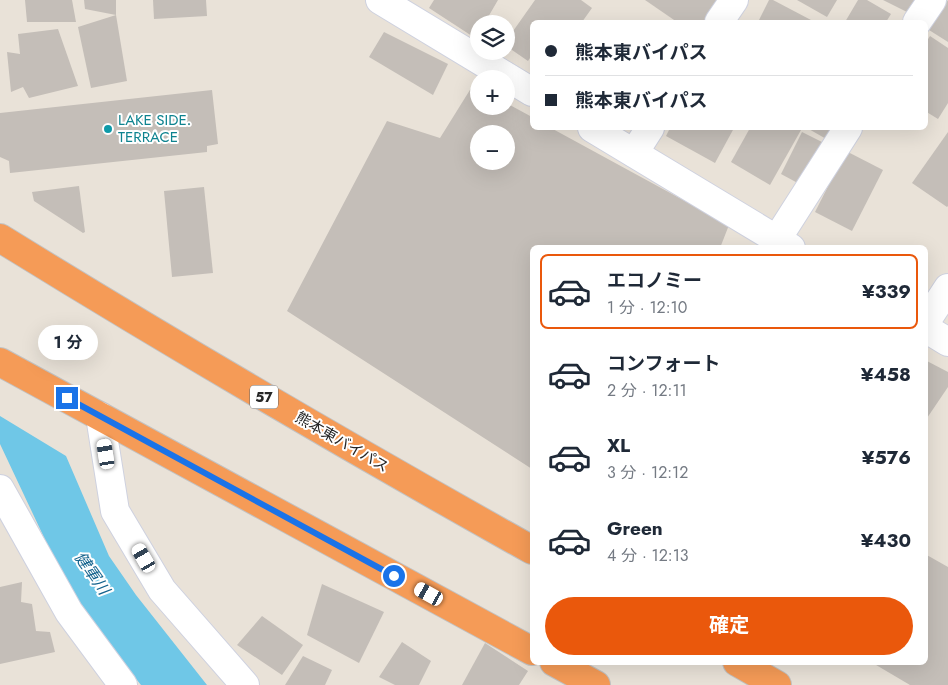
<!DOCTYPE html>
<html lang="ja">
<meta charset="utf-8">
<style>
body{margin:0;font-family:Jost,"Noto Sans JP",sans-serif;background:#f6f6f7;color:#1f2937;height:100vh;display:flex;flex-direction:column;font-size:19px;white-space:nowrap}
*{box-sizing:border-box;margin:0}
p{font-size:16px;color:#747a83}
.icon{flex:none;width:28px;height:28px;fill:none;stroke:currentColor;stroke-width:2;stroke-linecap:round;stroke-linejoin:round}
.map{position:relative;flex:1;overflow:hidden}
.drawer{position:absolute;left:530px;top:245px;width:398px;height:420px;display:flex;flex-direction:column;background:#fff;border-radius:8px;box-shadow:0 5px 20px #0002}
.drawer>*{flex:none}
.guide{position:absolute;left:530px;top:20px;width:398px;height:110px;border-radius:8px;box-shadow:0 5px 20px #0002;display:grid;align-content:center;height:110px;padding:0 15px;background:#fff}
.fabs{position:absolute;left:470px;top:15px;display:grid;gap:10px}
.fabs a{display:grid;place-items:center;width:45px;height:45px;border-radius:50%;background:#fff;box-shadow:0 5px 20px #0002;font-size:25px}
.end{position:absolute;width:22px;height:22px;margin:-11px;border:6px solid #1a73e8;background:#fff;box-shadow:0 0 0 2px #fff}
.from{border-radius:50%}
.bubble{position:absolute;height:35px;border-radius:18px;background:#fff;box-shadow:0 5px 20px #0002;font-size:16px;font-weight:700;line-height:35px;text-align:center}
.car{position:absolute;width:15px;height:30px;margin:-15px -8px;border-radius:6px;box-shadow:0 0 4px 1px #0007;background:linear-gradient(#fff 24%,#345 0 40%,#fff 0 76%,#345 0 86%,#fff 0)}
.guide b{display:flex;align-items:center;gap:18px;height:48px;font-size:19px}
.guide b+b{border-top:1px solid #e0e1e3}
.guide i{width:12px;height:12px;background:#1f2937}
ul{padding:9px 0 0;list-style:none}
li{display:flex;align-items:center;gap:15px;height:75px;margin:0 10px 8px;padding:0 5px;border:2px solid transparent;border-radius:8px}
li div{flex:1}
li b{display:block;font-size:19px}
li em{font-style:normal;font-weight:700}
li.current{border-color:#ea580c}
li>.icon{width:45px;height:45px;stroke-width:1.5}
.action{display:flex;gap:10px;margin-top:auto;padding:10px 15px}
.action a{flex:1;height:58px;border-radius:30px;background:#ea580c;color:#fff;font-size:20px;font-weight:700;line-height:58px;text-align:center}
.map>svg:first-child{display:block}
.water{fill:#6fc7e7}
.building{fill:#c4beb8;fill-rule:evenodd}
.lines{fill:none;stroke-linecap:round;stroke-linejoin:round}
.minor-casing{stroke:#ced1df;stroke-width:30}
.highway-casing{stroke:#c2c2c2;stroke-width:30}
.minor{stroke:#fff;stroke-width:28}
.highway{stroke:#f59b57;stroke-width:28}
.route{stroke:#1a73e8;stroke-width:6}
.culture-dot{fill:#0f9aa8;stroke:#fff;stroke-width:2}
.labels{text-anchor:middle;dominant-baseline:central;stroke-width:4;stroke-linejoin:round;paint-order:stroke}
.shield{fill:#fff;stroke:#676767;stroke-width:1}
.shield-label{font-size:14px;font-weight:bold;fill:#262626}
.culture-label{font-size:15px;fill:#0d838f;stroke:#fff;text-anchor:start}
.street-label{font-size:15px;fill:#262626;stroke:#fff}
.water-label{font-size:16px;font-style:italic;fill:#14638d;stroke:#fff}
</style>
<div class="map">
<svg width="948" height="685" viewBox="0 0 948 685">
<rect width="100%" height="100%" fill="#e9e2d8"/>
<!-- water -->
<path class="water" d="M 0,416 L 66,456 L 109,556 L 136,595 L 207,685 L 141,685 L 102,637 L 65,582 L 0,444 Z"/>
<!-- building -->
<g class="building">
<path d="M 25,0 L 72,0 L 76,22 L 27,22 Z"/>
<path d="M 84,0 L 116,0 L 116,15 L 85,9 Z"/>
<path d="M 153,0 L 206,0 L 207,16 L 154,19 Z"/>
<path d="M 434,0 L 498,0 L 484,24 L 479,24 L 479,32 L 475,38 L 429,8 Z"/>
<path d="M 535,0 L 581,0 L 592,8 L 582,22 L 559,22 L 557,21 L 555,22 L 532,22 L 532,55 L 528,61 L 506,46 L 506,41 Z"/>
<path d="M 645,0 L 722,0 L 708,22 L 677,22 Z"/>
<path d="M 769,0 L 773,0 L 811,20 L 810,22 L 758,22 Z"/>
<path d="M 797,0 L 837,0 L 827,17 Z"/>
<path d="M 858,0 L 867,0 L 891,14 L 886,22 L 845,22 Z"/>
<path d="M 883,0 L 916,0 L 909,13 Z"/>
<path d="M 948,0 L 948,42 L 929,30 Z"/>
<path d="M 116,15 L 127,81 L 91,88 L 78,27 Z"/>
<path d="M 58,29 L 78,86 L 29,98 L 23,87 L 11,92 L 7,52 L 20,54 L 18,34 Z"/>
<path d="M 384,32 L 448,64 L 433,95 L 369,57 Z"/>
<path d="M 930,36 L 948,48 L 948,103 L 938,119 L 925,111 L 925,44 Z"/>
<path d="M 473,85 L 479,88 L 479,106 L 506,106 L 506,103 L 532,117 L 532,128 L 551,128 L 729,225 L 720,248 L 532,248 L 532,469 L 287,311 L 387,121 L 440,138 ZM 479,134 L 506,134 L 506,161 L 479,161 Z"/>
<path d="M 212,90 L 218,144 L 207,146 L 207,152 L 10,173 L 9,161 L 0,157 L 0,113 Z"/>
<path d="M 670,128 L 734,128 L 715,163 L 666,136 Z"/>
<path d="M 750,128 L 796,128 L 801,130 L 770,185 L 731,162 Z"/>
<path d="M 807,128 L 836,128 L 828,140 Z"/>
<path d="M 802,132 L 828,145 L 807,188 L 781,174 Z"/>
<path d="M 948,132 L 948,206 L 947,207 L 912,183 Z"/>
<path d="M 846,151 L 883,170 L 852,231 L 815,212 Z"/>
<path d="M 79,186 L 85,232 L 83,233 L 34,201 L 32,192 Z"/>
<path d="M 204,187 L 213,273 L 172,277 L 164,191 Z"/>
<path d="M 925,360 L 948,372 L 948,387 L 925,421 Z"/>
<path d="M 925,554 L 948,567 L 948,685 L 910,685 L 871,662 L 925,662 Z"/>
<path d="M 22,582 L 21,602 L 32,604 L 36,631 L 50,632 L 55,652 L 0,664 L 0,587 Z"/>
<path d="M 322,584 L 384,612 L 359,663 L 307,635 Z"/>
<path d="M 262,616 L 303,645 L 282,675 L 237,645 Z"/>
<path d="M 402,642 L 431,661 L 419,685 L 395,685 L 379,677 Z"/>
<path d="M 485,643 L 528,671 L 519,685 L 462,685 Z"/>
<path d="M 303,656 L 332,670 L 325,685 L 285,685 Z"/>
</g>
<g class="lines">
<defs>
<g id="minor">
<path d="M 380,0 L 532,92"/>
<path d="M 719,22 L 734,0"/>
<path d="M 917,22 L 932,0"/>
<path d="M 592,128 L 791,248"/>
<path d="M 634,153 L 650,128"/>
<path d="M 777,239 L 848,128"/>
<path d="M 925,323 L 948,288"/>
<path d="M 925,328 L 948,342"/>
<path d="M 100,416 L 115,511 L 162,590 L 245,685"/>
<path d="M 0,489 L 69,612 L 123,685"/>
</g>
<g id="highway">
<path d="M 0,238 C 175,346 353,450 532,550"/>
<path d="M 0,362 L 532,651"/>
<path d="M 554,662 L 596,685"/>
<path d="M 737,662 L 777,685"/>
</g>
</defs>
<!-- minor casing -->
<use href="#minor" class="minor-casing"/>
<!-- highway casing -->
<use href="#highway" class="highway-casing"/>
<!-- minor -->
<use href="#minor" class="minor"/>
<!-- highway -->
<use href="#highway" class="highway"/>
</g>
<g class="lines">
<!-- route -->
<path class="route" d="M 67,398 L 394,576"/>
</g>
<!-- markers -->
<circle class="culture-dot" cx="108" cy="129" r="5"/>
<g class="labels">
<!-- shield labels -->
<rect class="shield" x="250" y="385.5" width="28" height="23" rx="4"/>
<g class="shield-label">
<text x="264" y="397">57</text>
</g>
<!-- culture labels -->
<g class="culture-label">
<text x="118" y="120">LAKE SIDE.<tspan x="118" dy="17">TERRACE</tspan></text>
</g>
<!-- street labels -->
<g class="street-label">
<text transform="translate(342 442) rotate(30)">熊本東バイパス</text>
</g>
<!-- water labels -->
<g class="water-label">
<text transform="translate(92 573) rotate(55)">健軍川</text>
</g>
</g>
</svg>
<div class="fabs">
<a><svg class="icon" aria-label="layers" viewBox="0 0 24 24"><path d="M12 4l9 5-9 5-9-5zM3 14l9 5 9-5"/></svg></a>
<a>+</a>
<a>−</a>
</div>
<i class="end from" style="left:394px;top:576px"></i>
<i class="end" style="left:67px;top:398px"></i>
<div class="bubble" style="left:38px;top:325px;width:60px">1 分</div>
<i class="car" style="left:106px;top:454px;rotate:351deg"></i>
<i class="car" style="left:144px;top:558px;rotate:330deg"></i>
<i class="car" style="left:429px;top:594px;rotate:299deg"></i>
<div class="guide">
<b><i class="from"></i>熊本東バイパス</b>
<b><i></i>熊本東バイパス</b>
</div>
<section class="drawer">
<ul>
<li class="current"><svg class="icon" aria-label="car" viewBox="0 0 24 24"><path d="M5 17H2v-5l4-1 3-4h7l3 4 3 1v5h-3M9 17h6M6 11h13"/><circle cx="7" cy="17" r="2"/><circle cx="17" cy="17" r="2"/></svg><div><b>エコノミー</b><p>1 分 · 12:10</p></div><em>¥339</em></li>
<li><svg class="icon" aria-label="car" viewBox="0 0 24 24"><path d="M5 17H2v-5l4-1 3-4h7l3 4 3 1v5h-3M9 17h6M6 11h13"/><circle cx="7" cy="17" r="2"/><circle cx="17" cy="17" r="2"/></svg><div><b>コンフォート</b><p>2 分 · 12:11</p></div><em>¥458</em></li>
<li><svg class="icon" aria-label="car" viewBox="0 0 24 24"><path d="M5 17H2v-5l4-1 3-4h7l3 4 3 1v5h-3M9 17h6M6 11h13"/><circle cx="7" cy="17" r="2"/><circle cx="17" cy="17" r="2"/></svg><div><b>XL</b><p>3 分 · 12:12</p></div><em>¥576</em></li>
<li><svg class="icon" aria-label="car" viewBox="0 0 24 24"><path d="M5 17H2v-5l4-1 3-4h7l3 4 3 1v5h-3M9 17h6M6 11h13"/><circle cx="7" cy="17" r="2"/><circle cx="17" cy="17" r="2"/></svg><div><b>Green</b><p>4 分 · 12:13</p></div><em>¥430</em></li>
</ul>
<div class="action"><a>確定</a></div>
</section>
</div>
